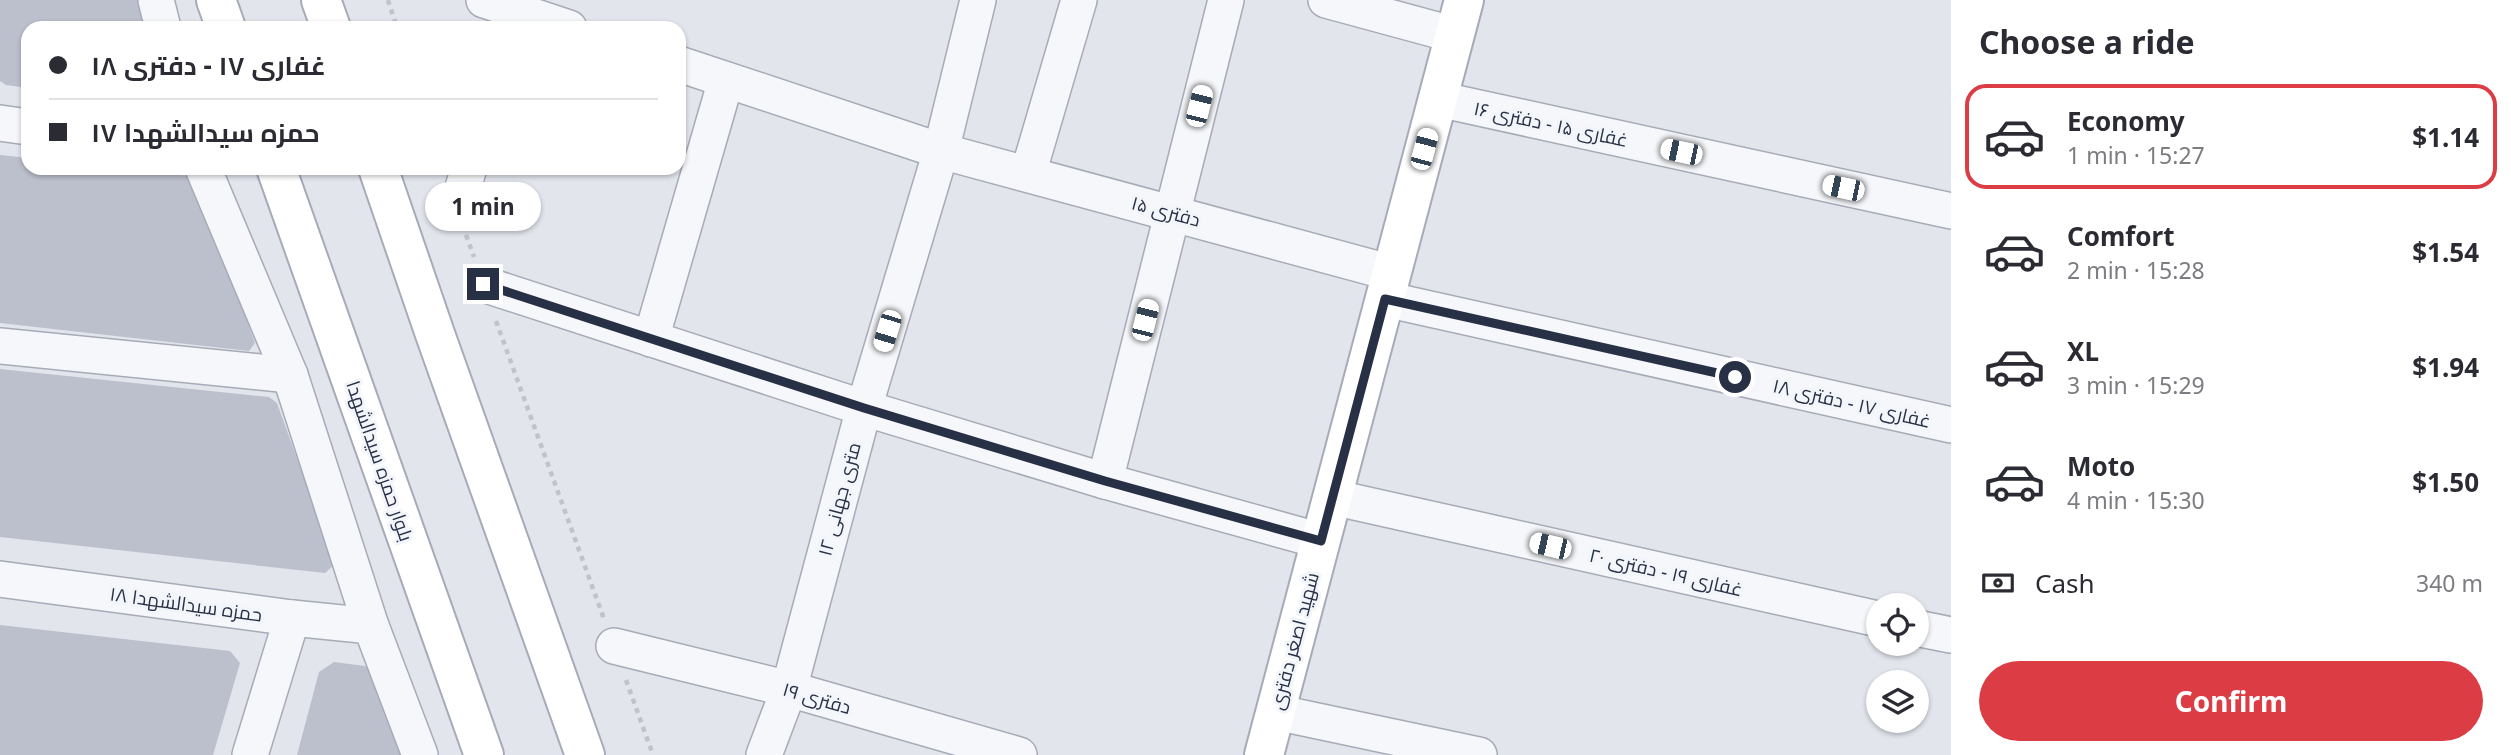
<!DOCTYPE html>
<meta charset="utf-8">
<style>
body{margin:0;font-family:"Noto Sans",Cairo,sans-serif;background:#f2f2f3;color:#2b2b33;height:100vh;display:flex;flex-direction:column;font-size:26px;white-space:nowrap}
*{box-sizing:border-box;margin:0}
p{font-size:23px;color:#7c7c81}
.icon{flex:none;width:38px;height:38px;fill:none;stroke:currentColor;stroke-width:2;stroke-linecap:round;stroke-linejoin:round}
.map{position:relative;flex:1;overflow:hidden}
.sheet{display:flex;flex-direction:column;background:#fff;width:560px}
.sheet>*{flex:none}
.guide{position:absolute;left:21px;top:21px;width:665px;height:154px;border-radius:21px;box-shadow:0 2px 5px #0004;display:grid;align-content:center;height:154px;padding:0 28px;background:#fff}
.fabs{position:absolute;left:1866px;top:593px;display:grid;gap:14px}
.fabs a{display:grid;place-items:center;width:63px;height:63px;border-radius:50%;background:#fff;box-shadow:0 2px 5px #0004;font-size:35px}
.end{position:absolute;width:32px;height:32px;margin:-16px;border:9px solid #283046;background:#fff;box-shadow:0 0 0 4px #fff}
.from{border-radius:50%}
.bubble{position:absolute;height:49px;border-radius:24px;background:#fff;box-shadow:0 2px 5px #0004;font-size:23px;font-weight:700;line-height:49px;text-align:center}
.car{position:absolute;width:21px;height:42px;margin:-21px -10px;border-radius:9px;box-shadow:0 0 5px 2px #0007;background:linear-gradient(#fff 24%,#345 0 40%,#fff 0 76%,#345 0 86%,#fff 0)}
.guide b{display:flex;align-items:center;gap:24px;height:66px;font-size:26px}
.guide b+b{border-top:2px solid #e1e1e2}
.guide i{width:18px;height:18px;background:#2b2b33}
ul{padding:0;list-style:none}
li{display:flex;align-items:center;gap:21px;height:105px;margin:0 14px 10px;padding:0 14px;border:4px solid transparent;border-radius:21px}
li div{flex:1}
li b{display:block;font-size:26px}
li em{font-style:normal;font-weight:700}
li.active{border-color:#dc3c44}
li>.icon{width:63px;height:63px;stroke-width:1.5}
h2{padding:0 28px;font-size:32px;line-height:84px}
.pay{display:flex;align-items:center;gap:18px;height:77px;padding:0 28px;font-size:26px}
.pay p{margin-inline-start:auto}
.cta{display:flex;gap:14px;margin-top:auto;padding:14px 28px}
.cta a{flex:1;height:80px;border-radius:42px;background:#dc3c44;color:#fff;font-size:28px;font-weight:700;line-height:80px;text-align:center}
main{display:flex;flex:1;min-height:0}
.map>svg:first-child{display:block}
.building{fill:#bcc0cc}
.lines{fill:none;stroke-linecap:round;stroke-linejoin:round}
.street-casing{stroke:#a6abb7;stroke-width:38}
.secondary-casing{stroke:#a6abb7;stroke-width:42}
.path{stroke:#c0c3cb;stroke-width:4.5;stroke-dasharray:5 5;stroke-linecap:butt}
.street{stroke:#f6f7fa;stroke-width:35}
.secondary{stroke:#fff;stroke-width:38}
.route{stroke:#283046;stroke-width:9}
.labels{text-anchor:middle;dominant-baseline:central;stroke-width:6;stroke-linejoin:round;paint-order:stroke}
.street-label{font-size:19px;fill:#283046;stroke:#f2f5f9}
</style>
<main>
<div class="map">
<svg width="1951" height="755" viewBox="0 0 1951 755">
<rect width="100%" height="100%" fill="#e2e5ec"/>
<!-- building -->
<g class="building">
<path d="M 0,0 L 140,0 L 149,28 L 28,28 L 28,88 L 6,85 L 0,81 Z"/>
<path d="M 0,155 L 28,158 L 28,168 L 112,168 L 190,176 L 197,182 L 255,343 L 249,351 L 0,323 Z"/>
<path d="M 0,369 L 269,397 L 277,403 L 335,564 L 325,573 L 0,537 Z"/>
<path d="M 0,625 L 230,651 L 240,663 L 213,755 L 0,755 Z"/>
<path d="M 334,662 L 365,666 L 375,674 L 406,755 L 297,755 L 319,672 Z"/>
</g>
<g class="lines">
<defs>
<g id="street">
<path d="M 156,0 L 163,28"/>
<path d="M 484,0 L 569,28"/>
<path d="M 1326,0 L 1455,35"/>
<path d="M 679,64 L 941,151 L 1392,273"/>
<path d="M 1438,99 L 1951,211"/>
<path d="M 0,123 L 28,127"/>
<path d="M 203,168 L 290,375 L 371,626 L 420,755"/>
<path d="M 1028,174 L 1079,0"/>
<path d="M 457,207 L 469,168"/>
<path d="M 483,284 L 864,408 L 1105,481 L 1321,541"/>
<path d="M 1385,299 L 1951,425"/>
<path d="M 651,339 L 726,80"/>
<path d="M 0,346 L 290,375"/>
<path d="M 1105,481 L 1226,0"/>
<path d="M 1332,497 L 1878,619"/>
<path d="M 0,579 L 292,618 L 371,626"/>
<path d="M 1916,628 L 1951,635"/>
<path d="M 614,646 L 789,689 L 1019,755"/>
<path d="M 1275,712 L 1479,755"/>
<path d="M 250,755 L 292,618"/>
<path d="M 764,755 L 789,689 L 864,408 L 941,151 L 978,0"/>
</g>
<g id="secondary">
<path d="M 216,0 L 226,28"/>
<path d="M 321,0 L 331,28"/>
<path d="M 276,168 L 484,755"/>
<path d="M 378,168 L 435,334 L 585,755"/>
<path d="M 1264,755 L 1464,0"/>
</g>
</defs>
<!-- street casing -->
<use href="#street" class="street-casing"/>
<!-- secondary casing -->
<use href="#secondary" class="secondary-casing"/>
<!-- path -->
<g class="path">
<path d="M 388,0 L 397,28"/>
<path d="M 466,235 L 474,257"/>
<path d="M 496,321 L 604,619"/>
<path d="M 626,680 L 653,755"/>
</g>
<!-- street -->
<use href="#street" class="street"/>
<!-- secondary -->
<use href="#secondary" class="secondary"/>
</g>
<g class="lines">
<!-- route -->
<path class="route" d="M 483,284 L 864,408 L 1105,481 L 1321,541 L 1385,299 L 1735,377"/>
</g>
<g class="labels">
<!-- street labels -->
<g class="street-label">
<text transform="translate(1551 124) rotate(12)">غفاری ۱۵ - دفتری ۱۶</text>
<text transform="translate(1166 211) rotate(15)">دفتری ۱۵</text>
<text transform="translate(1852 403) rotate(13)">غفاری ۱۷ - دفتری ۱۸</text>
<text transform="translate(380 461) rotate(71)">بلوار حمزه سیدالشهدا</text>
<text transform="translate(839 499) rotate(-75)">۱۲ متری جهانی</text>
<text transform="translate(1666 572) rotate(13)">غفاری ۱۹ - دفتری ۲۰</text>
<text transform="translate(186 604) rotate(8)">حمزه سیدالشهدا ۱۸</text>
<text transform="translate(1294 641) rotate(-75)">شهید اصغر دفتری</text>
<text transform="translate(817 698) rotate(16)">دفتری ۱۹</text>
</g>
</g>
</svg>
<div class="fabs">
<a><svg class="icon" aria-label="locate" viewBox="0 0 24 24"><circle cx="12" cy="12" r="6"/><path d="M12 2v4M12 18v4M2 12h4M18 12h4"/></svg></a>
<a><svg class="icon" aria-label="layers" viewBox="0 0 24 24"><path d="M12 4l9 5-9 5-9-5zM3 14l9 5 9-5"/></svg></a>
</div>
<i class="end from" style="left:1735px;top:377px"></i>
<i class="end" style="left:483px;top:284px"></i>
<div class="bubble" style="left:425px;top:182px;width:116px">1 min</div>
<i class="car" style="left:1199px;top:106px;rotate:14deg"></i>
<i class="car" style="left:1424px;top:149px;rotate:15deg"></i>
<i class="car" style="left:1681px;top:152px;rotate:282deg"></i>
<i class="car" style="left:1843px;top:188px;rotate:282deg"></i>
<i class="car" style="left:1145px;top:320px;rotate:14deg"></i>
<i class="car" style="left:887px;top:331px;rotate:197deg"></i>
<i class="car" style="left:1550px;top:546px;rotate:283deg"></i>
<div class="guide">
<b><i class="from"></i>غفاری ۱۷ - دفتری ۱۸</b>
<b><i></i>حمزه سیدالشهدا ۱۷</b>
</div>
</div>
<section class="sheet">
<h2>Choose a ride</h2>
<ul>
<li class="active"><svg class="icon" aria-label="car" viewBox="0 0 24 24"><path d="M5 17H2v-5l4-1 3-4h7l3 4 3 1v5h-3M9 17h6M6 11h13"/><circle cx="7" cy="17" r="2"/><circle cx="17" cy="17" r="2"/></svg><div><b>Economy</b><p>1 min · 15:27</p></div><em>$1.14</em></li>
<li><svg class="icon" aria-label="car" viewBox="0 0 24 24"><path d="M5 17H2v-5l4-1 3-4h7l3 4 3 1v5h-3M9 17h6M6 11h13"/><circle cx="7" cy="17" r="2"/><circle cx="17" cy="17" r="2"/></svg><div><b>Comfort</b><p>2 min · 15:28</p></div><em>$1.54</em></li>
<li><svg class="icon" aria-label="car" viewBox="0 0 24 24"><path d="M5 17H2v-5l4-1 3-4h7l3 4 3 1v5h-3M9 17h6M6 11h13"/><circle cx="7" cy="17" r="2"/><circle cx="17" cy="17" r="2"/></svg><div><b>XL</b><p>3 min · 15:29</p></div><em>$1.94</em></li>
<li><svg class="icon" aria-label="car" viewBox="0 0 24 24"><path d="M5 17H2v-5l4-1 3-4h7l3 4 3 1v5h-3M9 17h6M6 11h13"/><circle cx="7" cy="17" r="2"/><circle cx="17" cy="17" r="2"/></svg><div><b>Moto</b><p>4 min · 15:30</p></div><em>$1.50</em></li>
</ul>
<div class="pay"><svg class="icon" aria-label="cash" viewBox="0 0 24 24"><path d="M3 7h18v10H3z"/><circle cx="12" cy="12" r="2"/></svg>Cash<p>340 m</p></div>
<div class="cta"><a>Confirm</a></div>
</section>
</main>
